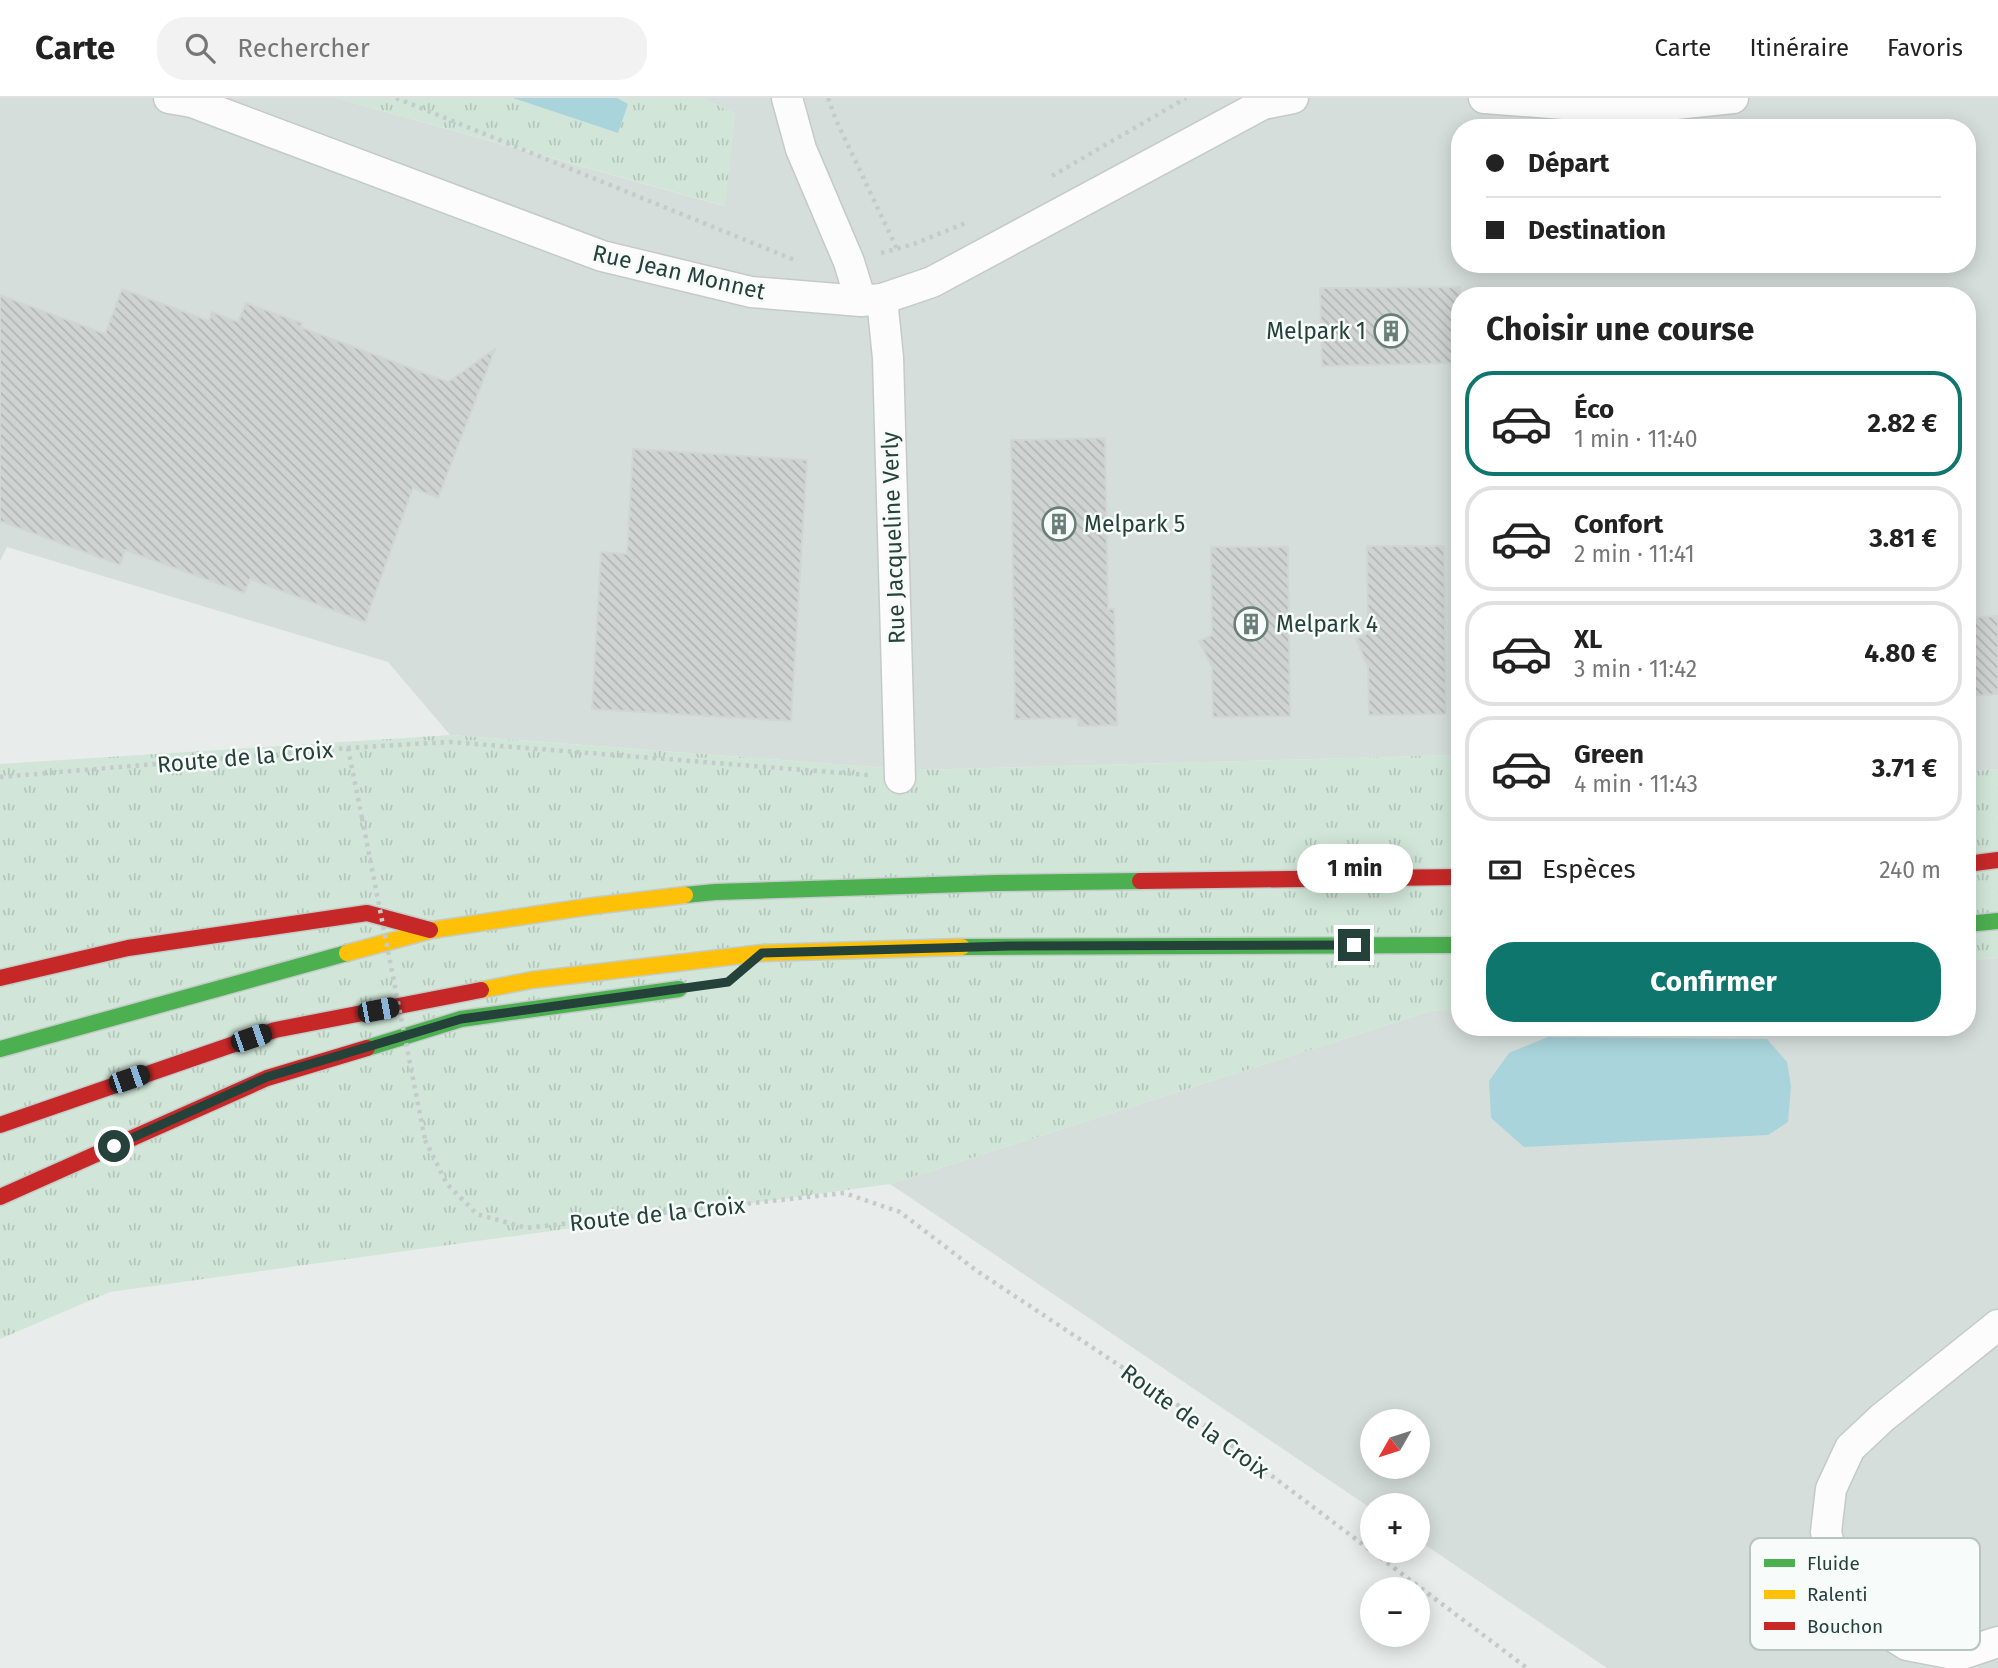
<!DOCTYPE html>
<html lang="fr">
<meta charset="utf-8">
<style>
body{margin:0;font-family:"Fira Sans",sans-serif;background:#f2f2f2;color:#222;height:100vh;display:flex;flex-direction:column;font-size:26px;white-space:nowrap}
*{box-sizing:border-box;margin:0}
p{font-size:23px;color:#767676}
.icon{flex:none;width:38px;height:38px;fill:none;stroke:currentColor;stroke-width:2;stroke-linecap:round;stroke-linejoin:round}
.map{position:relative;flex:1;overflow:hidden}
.side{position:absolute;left:1451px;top:189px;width:525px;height:749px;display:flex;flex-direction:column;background:#fff;border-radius:28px;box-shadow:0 4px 18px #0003}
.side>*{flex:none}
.hud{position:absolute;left:1451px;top:21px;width:525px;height:154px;border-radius:28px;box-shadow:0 4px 18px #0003;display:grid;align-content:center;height:154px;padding:0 35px;background:#fff}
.needle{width:46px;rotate:231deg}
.controls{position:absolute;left:1360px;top:1311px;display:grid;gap:14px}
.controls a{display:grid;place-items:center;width:70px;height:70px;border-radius:50%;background:#fff;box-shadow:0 4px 18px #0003;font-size:35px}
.end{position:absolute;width:32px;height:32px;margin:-16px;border:9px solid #24423a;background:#fff;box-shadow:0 0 0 4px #fff}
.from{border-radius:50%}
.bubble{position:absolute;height:49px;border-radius:24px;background:#fff;box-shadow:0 4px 18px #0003;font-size:23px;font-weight:700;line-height:49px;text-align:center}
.car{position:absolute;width:21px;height:42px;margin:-21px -10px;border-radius:9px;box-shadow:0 0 5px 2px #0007;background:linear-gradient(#222 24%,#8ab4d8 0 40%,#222 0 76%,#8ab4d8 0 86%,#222 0)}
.hud b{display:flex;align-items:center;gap:24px;height:66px;font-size:26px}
.hud b+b{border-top:2px solid #e0e0e0}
.hud i{width:18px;height:18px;background:#222}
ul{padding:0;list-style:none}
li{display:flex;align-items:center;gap:21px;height:105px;margin:0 14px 10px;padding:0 21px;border:4px solid #e0e0e0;border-radius:28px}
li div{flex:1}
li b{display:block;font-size:26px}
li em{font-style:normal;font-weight:700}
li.on{border-color:#0f766e}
li>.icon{width:63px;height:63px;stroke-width:1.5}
h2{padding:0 35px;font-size:32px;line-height:84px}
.pay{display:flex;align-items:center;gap:18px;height:77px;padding:0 35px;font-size:26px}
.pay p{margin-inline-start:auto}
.action{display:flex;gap:14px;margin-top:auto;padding:14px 35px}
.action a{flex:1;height:80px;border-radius:28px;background:#0f766e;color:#fff;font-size:28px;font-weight:700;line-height:80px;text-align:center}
header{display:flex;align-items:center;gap:42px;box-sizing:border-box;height:98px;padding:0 35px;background:#fff;border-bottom:2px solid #e0e0e0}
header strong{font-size:33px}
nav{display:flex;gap:38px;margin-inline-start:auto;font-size:24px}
.search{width:490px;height:63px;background:#f2f2f2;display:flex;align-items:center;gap:18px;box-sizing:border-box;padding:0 24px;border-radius:28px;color:#767676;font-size:26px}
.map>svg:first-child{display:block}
.built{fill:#d6dedb;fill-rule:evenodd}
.grass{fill:url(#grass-tufts)}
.water{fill:#a9d4db}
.building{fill:url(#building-back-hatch);stroke:#d1d6d4;stroke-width:2}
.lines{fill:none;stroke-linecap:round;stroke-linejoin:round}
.street-casing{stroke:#c5cac8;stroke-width:33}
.fast-casing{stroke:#c3ccc9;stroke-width:19}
.slow-casing{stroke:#c3ccc9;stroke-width:19}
.jam-casing{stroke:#c3ccc9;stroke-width:19}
.path{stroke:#c3ccca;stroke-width:4.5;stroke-dasharray:3.5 5;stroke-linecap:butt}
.street{stroke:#fcfcfc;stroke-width:30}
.fast{stroke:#4caf50;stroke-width:16}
.slow{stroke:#ffc107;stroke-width:16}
.jam{stroke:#c62828;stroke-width:16}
.path-bridge{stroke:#c3ccca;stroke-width:4.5;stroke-dasharray:3.5 5;stroke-linecap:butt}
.route{stroke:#24423a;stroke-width:9}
.labels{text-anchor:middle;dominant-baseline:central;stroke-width:5;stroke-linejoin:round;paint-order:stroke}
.street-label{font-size:23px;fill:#24423a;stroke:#f7fbf9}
.poi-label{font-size:23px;fill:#24423a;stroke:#f7fbf9;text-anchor:start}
.key{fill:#f7fbf9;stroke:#b8c4c0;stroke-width:2}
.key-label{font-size:19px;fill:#24423a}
</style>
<header>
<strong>Carte</strong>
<div class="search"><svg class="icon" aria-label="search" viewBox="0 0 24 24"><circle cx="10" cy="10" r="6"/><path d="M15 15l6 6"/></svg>Rechercher</div>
<nav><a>Carte</a><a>Itinéraire</a><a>Favoris</a></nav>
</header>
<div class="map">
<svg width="1998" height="1570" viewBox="0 0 1998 1570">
<defs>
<pattern id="grass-tufts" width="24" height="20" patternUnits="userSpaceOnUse" patternTransform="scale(1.75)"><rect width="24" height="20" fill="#d1e6d8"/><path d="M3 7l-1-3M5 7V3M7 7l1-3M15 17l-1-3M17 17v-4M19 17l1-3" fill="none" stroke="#b3c6ba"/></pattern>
<pattern id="building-back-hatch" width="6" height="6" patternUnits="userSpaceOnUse" patternTransform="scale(1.75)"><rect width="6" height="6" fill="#cfd4d2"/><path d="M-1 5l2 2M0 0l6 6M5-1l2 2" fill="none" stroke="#b2b7b5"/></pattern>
</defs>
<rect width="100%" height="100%" fill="#e8edeb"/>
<!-- built -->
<g class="built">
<path d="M 0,0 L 336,0 L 724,108 L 735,16 L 702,0 L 1998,0 L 1998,671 L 1967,674 L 1967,198 L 1460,198 L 1459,657 L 915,672 L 450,637 L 388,564 L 7,449 L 0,463 ZM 1460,30 L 1967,30 L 1967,166 L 1460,166 Z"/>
<path d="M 1998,860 L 1998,1570 L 1607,1570 L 1418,1442 L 1418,1407 L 1372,1407 L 1372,1411 L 890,1086 L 1431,913 L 1459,910 L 1460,929 L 1967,929 L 1967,863 ZM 1372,1323 L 1418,1323 L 1418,1368 L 1372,1368 Z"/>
</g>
<!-- grass -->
<g class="grass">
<path d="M 336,0 L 702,0 L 735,16 L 725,108 Z"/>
<path d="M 450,637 L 915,672 L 1459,657 L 1459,910 L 1431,913 L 890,1086 L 110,1194 L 0,1241 L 0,666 Z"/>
<path d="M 1998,671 L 1998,860 L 1967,863 L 1967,674 Z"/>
</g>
<!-- water -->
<g class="water">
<path d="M 513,0 L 617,0 L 628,6 L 618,35 Z"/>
<path d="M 1548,939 L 1767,941 L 1787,964 L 1791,988 L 1788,1024 L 1768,1037 L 1524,1049 L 1491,1020 L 1489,983 L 1509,955 Z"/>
</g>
<!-- building -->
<g class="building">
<path d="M 1460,189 L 1460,265 L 1322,268 L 1320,190 Z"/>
<path d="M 122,191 L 209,223 L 212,214 L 238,224 L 246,205 L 302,225 L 300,229 L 448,284 L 495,251 L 438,400 L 413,390 L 365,524 L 250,481 L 244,495 L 125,452 L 120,467 L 0,423 L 0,197 L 105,236 Z"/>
<path d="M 1105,340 L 1108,511 L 1114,511 L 1117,627 L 1078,628 L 1078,620 L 1015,621 L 1011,342 Z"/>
<path d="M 633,351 L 807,362 L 791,623 L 592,611 L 601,454 L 627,456 Z"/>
<path d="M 1367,448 L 1444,448 L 1446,616 L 1369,617 L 1368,569 L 1356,541 L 1368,535 Z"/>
<path d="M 1211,449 L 1288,449 L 1290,618 L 1213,619 L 1212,569 L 1199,543 L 1212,537 Z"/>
<path d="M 1998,518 L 1998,596 L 1967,598 L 1967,520 Z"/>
</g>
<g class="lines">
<defs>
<g id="street">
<path d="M 169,0 L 192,4 L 602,158 L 751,194 L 861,203 L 882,201 L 932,184 L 1263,6 L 1293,0"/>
<path d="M 787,0 L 801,51 L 849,164 L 861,203"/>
<path d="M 1484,0 L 1628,11 L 1733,0"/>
<path d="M 882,201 L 888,260 L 900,680"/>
<path d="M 1998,1227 L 1882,1320 L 1850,1350 L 1831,1391 L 1826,1434 L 1837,1478 L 1872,1525 L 1907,1547 L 1959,1557 L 1998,1544"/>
</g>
<g id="fast">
<path d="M 685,797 L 715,794 L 997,785 L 1140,783"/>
<path d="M 1967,826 L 1998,823"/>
<path d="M 962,849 L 1460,847"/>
<path d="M 367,950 L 461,921 L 679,891"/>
<path d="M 0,951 L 347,855"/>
</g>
<g id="slow">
<path d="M 347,855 L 432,832 L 593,808 L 685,797"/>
<path d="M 481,892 L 532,882 L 762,855 L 962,849"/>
</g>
<g id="jam">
<path d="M 1967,766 L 1998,762"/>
<path d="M 1140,783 L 1460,779"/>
<path d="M 0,880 L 128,850 L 367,815 L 430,832"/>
<path d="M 0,1027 L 275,932 L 481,892"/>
<path d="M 0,1099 L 267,980 L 367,950"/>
</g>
</defs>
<!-- street casing -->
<use href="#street" class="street-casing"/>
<!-- fast casing -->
<use href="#fast" class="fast-casing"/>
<!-- slow casing -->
<use href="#slow" class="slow-casing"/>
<!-- jam casing -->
<use href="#jam" class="jam-casing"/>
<!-- path -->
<g class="path">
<path d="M 396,0 L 797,163"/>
<path d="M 828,0 L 836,22 L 897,151"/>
<path d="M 1052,78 L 1186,0"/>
<path d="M 881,155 L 914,146 L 968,124"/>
<path d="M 348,650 L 362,720"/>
<path d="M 0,679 L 348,650 L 450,644 L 868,677"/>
<path d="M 425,1042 L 447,1086 L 477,1116 L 526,1130 L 844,1095 L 900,1114 L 977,1173 L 1167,1299 L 1527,1570"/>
</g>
<!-- street -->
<use href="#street" class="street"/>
<!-- fast -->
<use href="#fast" class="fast"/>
<!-- slow -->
<use href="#slow" class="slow"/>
<!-- jam -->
<use href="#jam" class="jam"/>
<!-- path-bridge -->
<path class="path-bridge" d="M 362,720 L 425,1042"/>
</g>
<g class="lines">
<!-- route -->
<path class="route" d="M 114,1048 L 267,979 L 461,921 L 728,884 L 762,855 L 1010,848 L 1354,847"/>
</g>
<!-- icons -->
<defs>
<symbol id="building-ring" viewBox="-11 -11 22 22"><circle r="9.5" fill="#f7fbf9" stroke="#697e78" stroke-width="1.5"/><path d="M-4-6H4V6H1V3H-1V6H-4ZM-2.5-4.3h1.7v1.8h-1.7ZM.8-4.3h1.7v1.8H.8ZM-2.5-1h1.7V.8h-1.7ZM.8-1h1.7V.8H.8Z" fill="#697e78"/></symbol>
</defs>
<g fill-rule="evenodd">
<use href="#building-ring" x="1372" y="214" width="38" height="38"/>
<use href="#building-ring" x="1040" y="407" width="38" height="38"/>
<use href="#building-ring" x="1232" y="507" width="38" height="38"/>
</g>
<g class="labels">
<!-- street labels -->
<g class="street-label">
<text transform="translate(679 174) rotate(13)">Rue Jean Monnet</text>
<text transform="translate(893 440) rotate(-92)">Rue Jacqueline Verly</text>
<text transform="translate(245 659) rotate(-5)">Route de la Croix</text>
<text transform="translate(657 1116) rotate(-6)">Route de la Croix</text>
<text transform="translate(1195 1323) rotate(36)">Route de la Croix</text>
</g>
<!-- poi labels -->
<g class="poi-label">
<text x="1366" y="233" text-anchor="end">Melpark 1</text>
<text x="1084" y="426">Melpark 5</text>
<text x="1276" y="526">Melpark 4</text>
</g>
</g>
<!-- legend -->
<rect x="1750" y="1440" width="230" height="112" rx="10" class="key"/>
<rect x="1764" y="1461" width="31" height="8" fill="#4caf50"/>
<rect x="1764" y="1492" width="31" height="9" fill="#ffc107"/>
<rect x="1764" y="1524" width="31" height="8" fill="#c62828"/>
<g class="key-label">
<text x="1807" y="1472">Fluide</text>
<text x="1807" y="1503">Ralenti</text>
<text x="1807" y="1535">Bouchon</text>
</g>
</svg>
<div class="controls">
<a><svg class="needle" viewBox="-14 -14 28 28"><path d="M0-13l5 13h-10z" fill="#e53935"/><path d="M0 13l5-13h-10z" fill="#767676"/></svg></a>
<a>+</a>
<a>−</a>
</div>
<i class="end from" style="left:114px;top:1048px"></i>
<i class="end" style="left:1354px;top:847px"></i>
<div class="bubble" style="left:1297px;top:746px;width:116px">1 min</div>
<i class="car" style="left:378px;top:912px;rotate:79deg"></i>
<i class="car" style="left:251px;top:940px;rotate:71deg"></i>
<i class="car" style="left:129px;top:981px;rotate:71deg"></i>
<div class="hud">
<b><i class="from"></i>Départ</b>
<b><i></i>Destination</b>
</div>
<section class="side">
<h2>Choisir une course</h2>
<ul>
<li class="on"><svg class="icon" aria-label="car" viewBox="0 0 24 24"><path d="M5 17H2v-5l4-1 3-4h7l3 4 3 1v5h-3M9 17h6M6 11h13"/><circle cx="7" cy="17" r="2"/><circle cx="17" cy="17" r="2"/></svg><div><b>Éco</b><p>1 min · 11:40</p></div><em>2.82 €</em></li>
<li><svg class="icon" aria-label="car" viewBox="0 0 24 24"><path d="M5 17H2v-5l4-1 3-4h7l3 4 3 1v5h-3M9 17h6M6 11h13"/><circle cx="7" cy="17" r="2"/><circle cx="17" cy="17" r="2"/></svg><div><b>Confort</b><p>2 min · 11:41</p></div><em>3.81 €</em></li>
<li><svg class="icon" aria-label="car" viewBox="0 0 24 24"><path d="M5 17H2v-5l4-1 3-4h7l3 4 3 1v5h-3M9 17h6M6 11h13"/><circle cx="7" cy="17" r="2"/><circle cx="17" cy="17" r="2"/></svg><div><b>XL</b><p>3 min · 11:42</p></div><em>4.80 €</em></li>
<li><svg class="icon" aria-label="car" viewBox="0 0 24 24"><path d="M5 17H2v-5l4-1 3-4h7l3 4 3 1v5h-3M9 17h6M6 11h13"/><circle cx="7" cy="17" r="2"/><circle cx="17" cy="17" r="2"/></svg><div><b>Green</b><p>4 min · 11:43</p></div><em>3.71 €</em></li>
</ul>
<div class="pay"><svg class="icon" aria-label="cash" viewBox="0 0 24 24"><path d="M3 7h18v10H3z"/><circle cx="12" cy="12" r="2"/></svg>Espèces<p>240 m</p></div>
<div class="action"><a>Confirmer</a></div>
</section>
</div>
